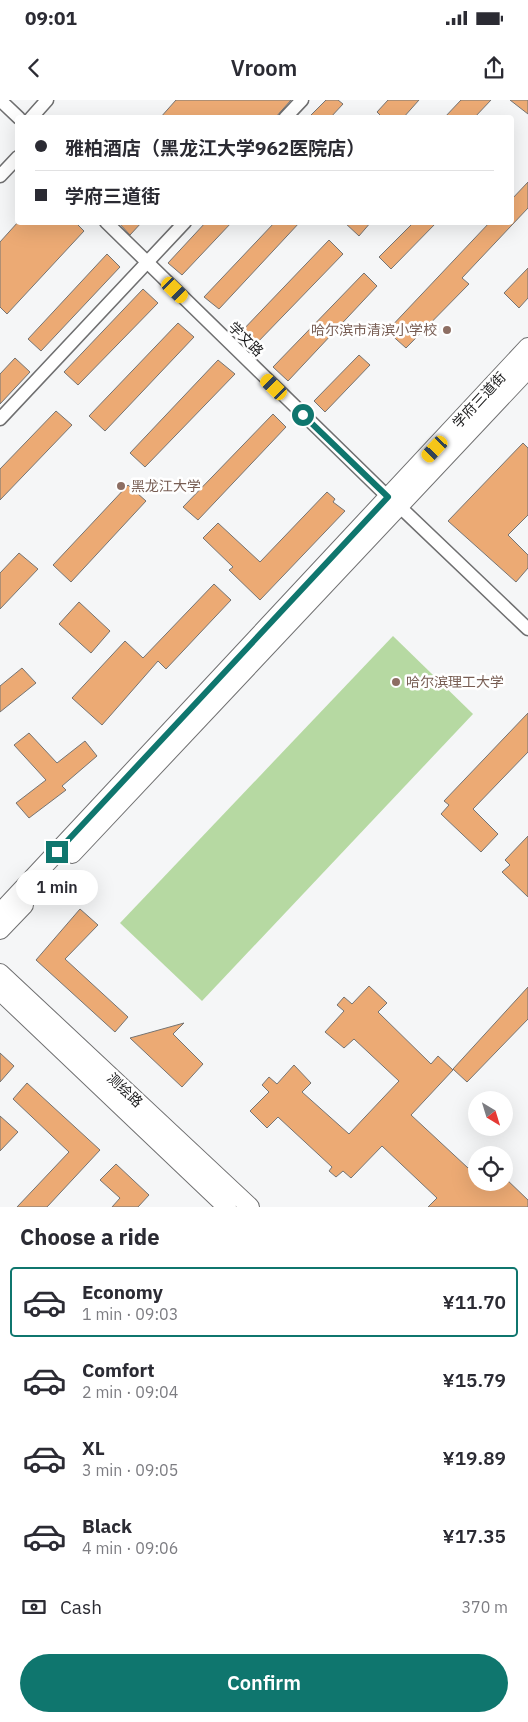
<!DOCTYPE html>
<meta charset="utf-8">
<style>
body{margin:0;font-family:"IBM Plex Sans","Noto Sans SC",sans-serif;background:#f2f2f3;color:#2b2b33;height:100vh;display:flex;flex-direction:column;font-size:19px;white-space:nowrap}
*{box-sizing:border-box;margin:0}
p{font-size:16px;color:#7c7c81}
.icon{flex:none;width:28px;height:28px;fill:none;stroke:currentColor;stroke-width:2;stroke-linecap:round;stroke-linejoin:round}
.map{position:relative;height:1107px;overflow:hidden}
.sheet{display:flex;flex-direction:column;background:#fff;flex:1}
.sheet>*{flex:none}
.top-card{position:absolute;left:15px;top:15px;width:499px;height:110px;border-radius:5px;box-shadow:0 5px 20px #0002;display:grid;align-content:center;height:110px;padding:0 20px;background:#fff}
.needle{width:32px;rotate:142deg}
.buttons{position:absolute;left:468px;top:991px;display:grid;gap:10px}
.buttons a{display:grid;place-items:center;width:45px;height:45px;border-radius:50%;background:#fff;box-shadow:0 5px 20px #0002;font-size:25px}
.end{position:absolute;width:22px;height:22px;margin:-11px;border:6px solid #0f766e;background:#fff;box-shadow:0 0 0 2px #fff}
.from{border-radius:50%}
.bubble{position:absolute;height:35px;border-radius:18px;background:#fff;box-shadow:0 5px 20px #0002;font-size:16px;font-weight:600;line-height:35px;text-align:center}
.car{position:absolute;width:15px;height:30px;margin:-15px -8px;border-radius:6px;box-shadow:0 0 4px 1px #0007;background:linear-gradient(#f5c518 24%,#345 0 40%,#f5c518 0 76%,#345 0 86%,#f5c518 0)}
.top-card b{display:flex;align-items:center;gap:18px;height:48px;font-size:19px}
.top-card b+b{border-top:1px solid #e1e1e2}
.top-card i{width:12px;height:12px;background:#2b2b33}
ul{padding:0;list-style:none}
li{display:flex;align-items:center;gap:15px;height:70px;margin:0 10px 8px;padding:0 10px;border:2px solid transparent;border-radius:5px}
li div{flex:1}
li b{display:block;font-size:19px}
li em{font-style:normal;font-weight:600}
li.selected{border-color:#0f766e}
li>.icon{width:45px;height:45px;stroke-width:1.5}
h2{padding:0 20px;font-size:22px;line-height:60px}
.pay{display:flex;align-items:center;gap:12px;height:55px;padding:0 20px;font-size:19px}
.pay p{margin-inline-start:auto}
.button{display:flex;gap:10px;margin-top:auto;padding:10px 20px}
.button a{flex:1;height:58px;border-radius:30px;background:#0f766e;color:#fff;font-size:20px;font-weight:600;line-height:58px;text-align:center}
.status{display:flex;justify-content:space-between;align-items:center;height:35px;padding:0 25px;background:#fff;direction:ltr}
.status svg{height:14px;fill:currentColor}
header{display:flex;justify-content:space-between;align-items:center;height:65px;padding:0 20px;background:#fff;font-size:22px;font-weight:600}
.map>svg:first-child{display:block}
.green{fill:#b6d9a2}
.building{fill:#ecaa74;stroke:#757473}
.lines{fill:none;stroke-linecap:round;stroke-linejoin:round}
.minor-casing{stroke:#6f6f70;stroke-width:15}
.secondary-casing{stroke:#6f6f70;stroke-width:20}
.minor{stroke:#fff;stroke-width:12}
.secondary{stroke:#fff;stroke-width:18}
.route{stroke:#0f766e;stroke-width:6}
.education-dot{fill:#8d6e63;stroke:#fff;stroke-width:2}
.labels{text-anchor:middle;dominant-baseline:central;stroke-width:5;stroke-linejoin:round;paint-order:stroke}
.education-label{font-size:14px;fill:#785e54;stroke:#fff;text-anchor:start}
.street-label{font-size:14px;fill:#1a1a1b;stroke:#fff}
</style>
<div class="status"><b>09:01</b><svg viewBox="0 0 49 12"><path d="M0 12V9h3v3zM5 12V6h3v6zM10 12V3h3v9zM15 12V0h3v12zM26 1h20v11H26zM47 4h2v5h-2z"/></svg></div>
<header><svg class="icon" aria-label="back" viewBox="0 0 24 24"><path d="M15 5l-7 7 7 7"/></svg>Vroom<svg class="icon" aria-label="share" viewBox="0 0 24 24"><path d="M12 15V3M7 8l5-5 5 5M5 13v7h14v-7"/></svg></header>
<div class="map">
<svg width="528" height="1107" viewBox="0 0 528 1107">
<rect width="100%" height="100%" fill="#f5f6f7"/>
<!-- green -->
<path class="green" d="M 393,536 L 473,614 L 202,901 L 120,823 Z"/>
<!-- building -->
<g class="building">
<path d="M 176,0 L 291,0 L 275,18 L 160,18 Z"/>
<path d="M 326,0 L 338,0 L 343,4 L 330,18 L 308,18 Z"/>
<path d="M 388,0 L 419,0 L 403,18 L 383,18 L 377,12 Z"/>
<path d="M 461,0 L 491,0 L 474,18 L 444,18 Z"/>
<path d="M 510,0 L 528,0 L 528,14 Z"/>
<path d="M 528,82 L 528,108 L 462,178 L 469,184 L 406,248 L 387,231 L 490,122 L 511,122 L 511,100 Z"/>
<path d="M 18,122 L 75,122 L 84,131 L 7,214 L 0,207 L 0,142 Z"/>
<path d="M 118,122 L 142,122 L 130,135 Z"/>
<path d="M 206,122 L 232,122 L 182,175 L 168,163 Z"/>
<path d="M 275,122 L 300,122 L 219,209 L 204,197 Z"/>
<path d="M 344,122 L 371,122 L 359,136 Z"/>
<path d="M 414,122 L 437,122 L 391,169 L 379,157 Z"/>
<path d="M 329,140 L 343,154 L 254,246 L 240,233 Z"/>
<path d="M 107,154 L 120,167 L 41,251 L 28,239 Z"/>
<path d="M 528,168 L 528,198 L 519,208 L 504,193 Z"/>
<path d="M 364,173 L 377,186 L 288,281 L 273,267 Z"/>
<path d="M 143,189 L 158,203 L 78,285 L 64,272 Z"/>
<path d="M 178,223 L 194,237 L 105,331 L 89,316 Z"/>
<path d="M 359,255 L 370,265 L 325,312 L 314,301 Z"/>
<path d="M 15,258 L 30,272 L 0,304 L 0,274 Z"/>
<path d="M 218,260 L 235,274 L 145,367 L 130,353 Z"/>
<path d="M 56,311 L 72,325 L 0,400 L 0,369 Z"/>
<path d="M 273,314 L 286,327 L 198,420 L 183,407 Z"/>
<path d="M 523,343 L 528,348 L 528,415 L 508,435 L 528,455 L 528,468 L 516,482 L 448,421 Z"/>
<path d="M 128,385 L 146,401 L 71,482 L 53,465 Z"/>
<path d="M 327,392 L 335,399 L 333,402 L 345,411 L 260,500 L 229,470 L 233,467 L 203,438 L 218,423 L 260,462 Z"/>
<path d="M 19,453 L 38,469 L 0,509 L 0,473 Z"/>
<path d="M 214,484 L 231,500 L 166,569 L 158,561 L 102,625 L 72,598 L 125,541 L 143,558 Z"/>
<path d="M 79,502 L 110,531 L 91,553 L 59,524 Z"/>
<path d="M 22,568 L 36,583 L 0,612 L 0,586 Z"/>
<path d="M 528,613 L 528,652 L 473,709 L 498,734 L 481,752 L 441,714 L 449,705 L 444,701 Z"/>
<path d="M 29,633 L 57,663 L 85,641 L 97,656 L 62,686 L 66,690 L 29,718 L 16,703 L 46,680 L 14,645 Z"/>
<path d="M 528,736 L 528,797 L 502,772 L 510,765 L 505,760 Z"/>
<path d="M 80,809 L 98,825 L 65,859 L 128,917 L 115,932 L 36,860 Z"/>
<path d="M 369,886 L 387,903 L 378,912 L 431,964 L 438,956 L 453,970 L 411,1015 L 468,1068 L 476,1060 L 476,1082 L 504,1082 L 504,1077 L 528,1100 L 528,1107 L 428,1107 L 437,1098 L 382,1046 L 351,1078 L 343,1071 L 336,1077 L 329,1071 L 332,1067 L 278,1017 L 267,1028 L 250,1011 L 269,992 L 262,985 L 269,977 L 277,984 L 294,965 L 311,983 L 302,992 L 349,1034 L 399,981 L 354,939 L 344,948 L 325,932 L 344,911 L 337,905 L 344,897 L 352,904 Z"/>
<path d="M 528,887 L 528,919 L 467,982 L 453,969 Z"/>
<path d="M 184,923 L 173,934 L 203,964 L 182,987 L 130,938 Z"/>
<path d="M 0,953 L 14,966 L 0,982 Z"/>
<path d="M 27,983 L 100,1050 L 47,1107 L 17,1107 L 69,1052 L 13,999 Z"/>
<path d="M 0,1016 L 18,1032 L 0,1051 Z"/>
<path d="M 116,1064 L 149,1095 L 138,1107 L 112,1107 L 120,1098 L 100,1080 Z"/>
</g>
<g class="lines">
<defs>
<g id="minor">
<path d="M 0,0 L 19,18"/>
<path d="M 31,18 L 47,0"/>
<path d="M 285,18 L 302,0"/>
<path d="M 0,76 L 18,57"/>
<path d="M 106,122 L 388,397"/>
<path d="M 0,319 L 185,122"/>
<path d="M 399,406 L 528,529"/>
</g>
<g id="secondary">
<path d="M 72,754 L 528,269"/>
<path d="M 0,813 L 528,247"/>
<path d="M 0,830 L 24,805"/>
<path d="M 0,873 L 250,1107"/>
<path d="M 0,891 L 227,1107"/>
</g>
</defs>
<!-- minor casing -->
<use href="#minor" class="minor-casing"/>
<!-- secondary casing -->
<use href="#secondary" class="secondary-casing"/>
<!-- minor -->
<use href="#minor" class="minor"/>
<!-- secondary -->
<use href="#secondary" class="secondary"/>
</g>
<g class="lines">
<!-- route -->
<path class="route" d="M 57,752 L 388,397 L 303,315"/>
</g>
<!-- markers -->
<g class="education-dot">
<circle cx="447" cy="230" r="5"/>
<circle cx="121" cy="386" r="5"/>
<circle cx="396" cy="582" r="5"/>
</g>
<g class="labels">
<!-- education labels -->
<g class="education-label">
<text x="437" y="230" text-anchor="end">哈尔滨市清滨小学校</text>
<text x="131" y="386">黑龙江大学</text>
<text x="406" y="582">哈尔滨理工大学</text>
</g>
<!-- street labels -->
<g class="street-label">
<text transform="translate(246 239) rotate(44)">学文路</text>
<text transform="translate(479 300) rotate(-47)">学府三道街</text>
<text transform="translate(125 990) rotate(43)">测绘路</text>
</g>
</g>
</svg>
<div class="buttons">
<a><svg class="needle" viewBox="-14 -14 28 28"><path d="M0-13l5 13h-10z" fill="#e53935"/><path d="M0 13l5-13h-10z" fill="#7c7c81"/></svg></a>
<a><svg class="icon" aria-label="locate" viewBox="0 0 24 24"><circle cx="12" cy="12" r="6"/><path d="M12 2v4M12 18v4M2 12h4M18 12h4"/></svg></a>
</div>
<i class="end from" style="left:303px;top:315px"></i>
<i class="end" style="left:57px;top:752px"></i>
<div class="bubble" style="left:16px;top:770px;width:82px">1 min</div>
<i class="car" style="left:175px;top:190px;rotate:134deg"></i>
<i class="car" style="left:274px;top:287px;rotate:314deg"></i>
<i class="car" style="left:435px;top:349px;rotate:223deg"></i>
<div class="top-card">
<b><i class="from"></i>雅柏酒店（黑龙江大学962医院店）</b>
<b><i></i>学府三道街</b>
</div>
</div>
<section class="sheet">
<h2>Choose a ride</h2>
<ul>
<li class="selected"><svg class="icon" aria-label="car" viewBox="0 0 24 24"><path d="M5 17H2v-5l4-1 3-4h7l3 4 3 1v5h-3M9 17h6M6 11h13"/><circle cx="7" cy="17" r="2"/><circle cx="17" cy="17" r="2"/></svg><div><b>Economy</b><p>1 min · 09:03</p></div><em>¥11.70</em></li>
<li><svg class="icon" aria-label="car" viewBox="0 0 24 24"><path d="M5 17H2v-5l4-1 3-4h7l3 4 3 1v5h-3M9 17h6M6 11h13"/><circle cx="7" cy="17" r="2"/><circle cx="17" cy="17" r="2"/></svg><div><b>Comfort</b><p>2 min · 09:04</p></div><em>¥15.79</em></li>
<li><svg class="icon" aria-label="car" viewBox="0 0 24 24"><path d="M5 17H2v-5l4-1 3-4h7l3 4 3 1v5h-3M9 17h6M6 11h13"/><circle cx="7" cy="17" r="2"/><circle cx="17" cy="17" r="2"/></svg><div><b>XL</b><p>3 min · 09:05</p></div><em>¥19.89</em></li>
<li><svg class="icon" aria-label="car" viewBox="0 0 24 24"><path d="M5 17H2v-5l4-1 3-4h7l3 4 3 1v5h-3M9 17h6M6 11h13"/><circle cx="7" cy="17" r="2"/><circle cx="17" cy="17" r="2"/></svg><div><b>Black</b><p>4 min · 09:06</p></div><em>¥17.35</em></li>
</ul>
<div class="pay"><svg class="icon" aria-label="cash" viewBox="0 0 24 24"><path d="M3 7h18v10H3z"/><circle cx="12" cy="12" r="2"/></svg>Cash<p>370 m</p></div>
<div class="button"><a>Confirm</a></div>
</section>
